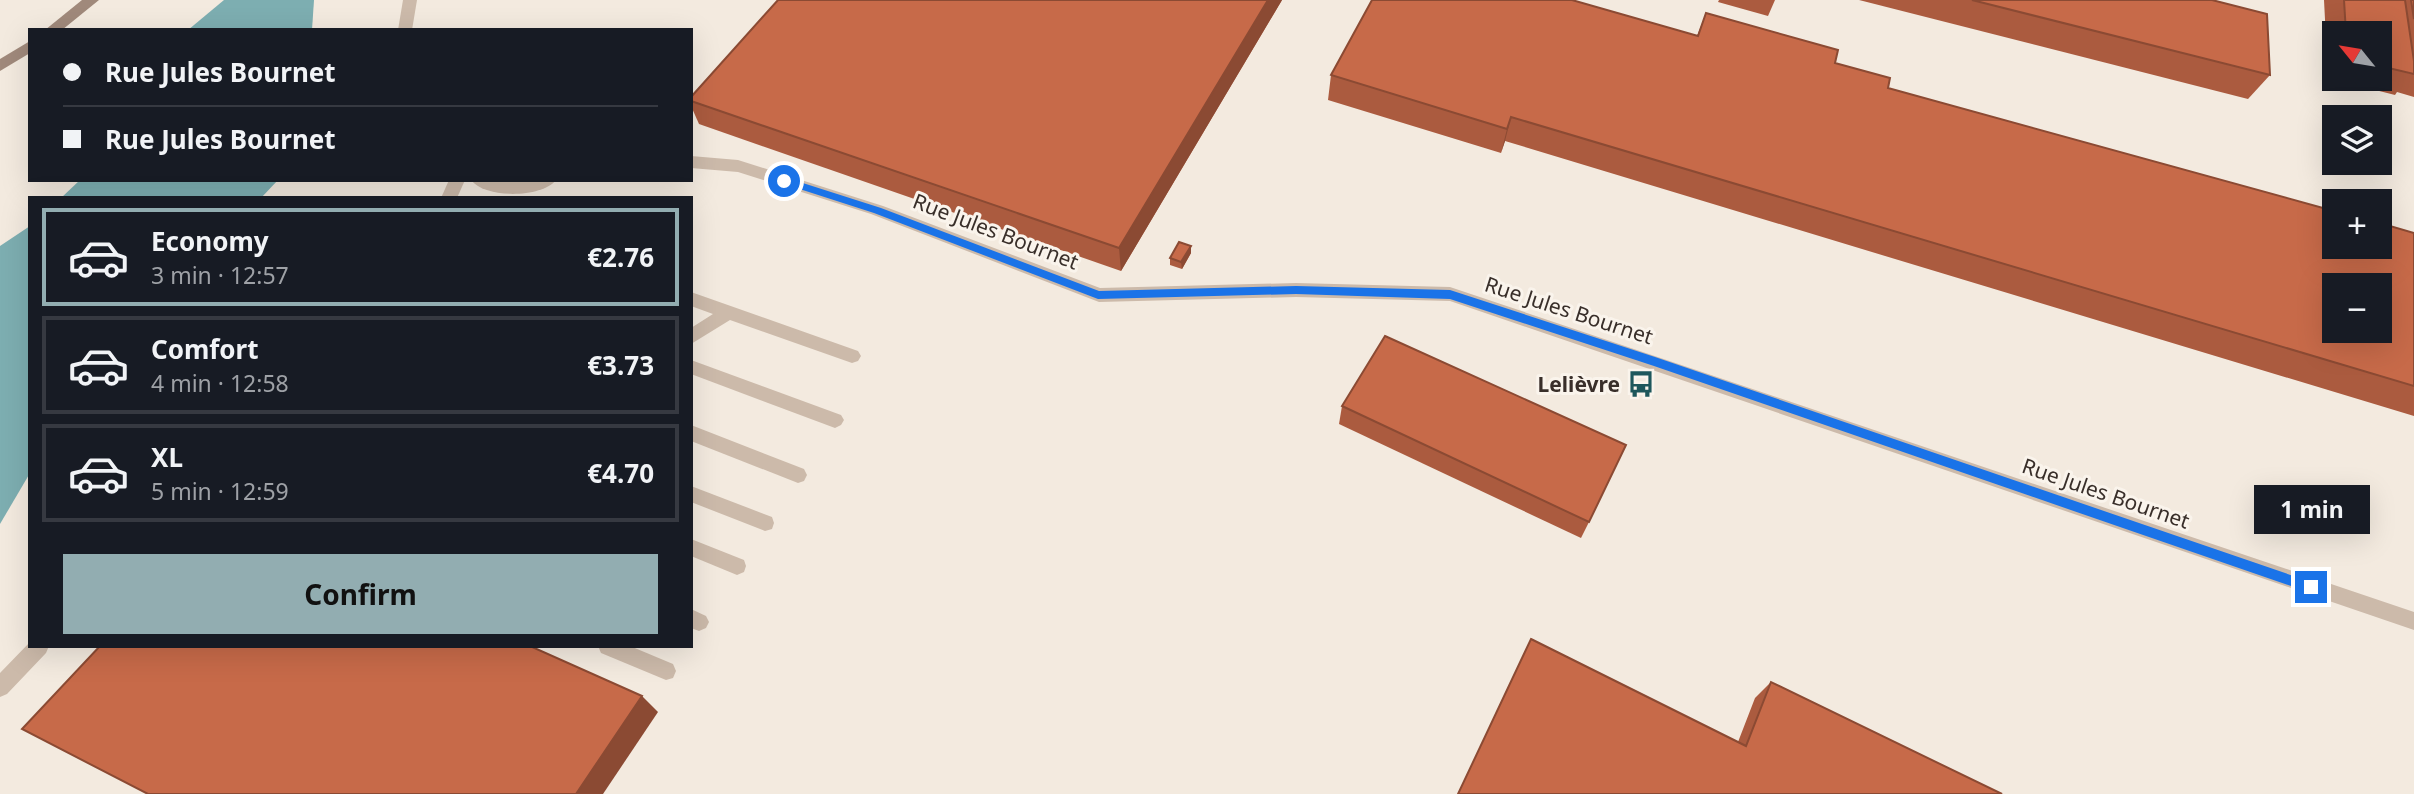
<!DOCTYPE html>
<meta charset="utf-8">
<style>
body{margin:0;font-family:"Noto Sans",sans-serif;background:#20242c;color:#f1f3f6;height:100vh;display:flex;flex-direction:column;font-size:26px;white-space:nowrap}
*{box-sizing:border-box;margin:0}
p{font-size:23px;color:#9ea1a6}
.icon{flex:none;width:38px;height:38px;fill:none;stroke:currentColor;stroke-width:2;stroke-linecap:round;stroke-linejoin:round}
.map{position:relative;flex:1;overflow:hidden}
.sheet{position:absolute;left:28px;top:196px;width:665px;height:452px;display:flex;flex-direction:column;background:#171b24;border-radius:0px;box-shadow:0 7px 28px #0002}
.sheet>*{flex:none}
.top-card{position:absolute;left:28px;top:28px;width:665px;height:154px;border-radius:0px;box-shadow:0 7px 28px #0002;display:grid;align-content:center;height:154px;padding:0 35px;background:#171b24}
.needle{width:46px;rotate:300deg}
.fabs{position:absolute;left:2322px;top:21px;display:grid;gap:14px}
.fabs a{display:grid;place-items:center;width:70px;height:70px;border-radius:0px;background:#171b24;box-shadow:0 7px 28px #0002;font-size:35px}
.end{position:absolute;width:32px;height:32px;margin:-16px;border:9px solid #1a73e8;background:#fff;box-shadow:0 0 0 4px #fff}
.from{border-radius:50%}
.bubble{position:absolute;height:49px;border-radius:0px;background:#171b24;box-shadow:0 7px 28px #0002;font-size:23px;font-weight:700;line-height:49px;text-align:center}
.top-card b{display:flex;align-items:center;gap:24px;height:66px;font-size:26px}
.top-card b+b{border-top:2px solid #363941}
.top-card i{width:18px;height:18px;background:#f1f3f6}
ul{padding:12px 0 0;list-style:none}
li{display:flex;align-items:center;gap:21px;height:98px;margin:0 14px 10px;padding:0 21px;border:4px solid #363941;border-radius:0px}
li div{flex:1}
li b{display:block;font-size:26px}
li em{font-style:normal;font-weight:700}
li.on{border-color:#92adb1}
li>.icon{width:63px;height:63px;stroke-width:1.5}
.button{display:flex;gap:14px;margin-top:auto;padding:14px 35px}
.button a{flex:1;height:80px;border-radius:0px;background:#92adb1;color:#111;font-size:28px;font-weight:700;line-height:80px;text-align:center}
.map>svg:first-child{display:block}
.water{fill:#7daeb1}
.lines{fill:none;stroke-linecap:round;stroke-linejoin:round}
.service{fill:#ccbaaa;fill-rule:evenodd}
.minor{fill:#ccbaaa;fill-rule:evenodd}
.secondary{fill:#a0897b;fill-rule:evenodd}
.wall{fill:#ab5b3f;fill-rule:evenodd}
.shaded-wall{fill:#8b4a33}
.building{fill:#c76a49;stroke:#8b4a33;stroke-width:2;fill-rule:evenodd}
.route{fill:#1a73e8}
.labels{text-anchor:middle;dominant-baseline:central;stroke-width:6;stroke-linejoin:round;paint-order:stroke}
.street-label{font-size:21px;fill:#392f2a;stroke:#faf4ec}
.poi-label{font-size:21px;font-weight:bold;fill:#392f2a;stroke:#faf4ec;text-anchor:end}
</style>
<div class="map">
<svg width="2414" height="794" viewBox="0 0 2414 794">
<rect width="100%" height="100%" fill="#f3eadf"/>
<!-- water -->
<g class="water">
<path d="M 224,0 L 314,0 L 312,30 L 188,30 Z"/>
<path d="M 80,180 L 278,180 L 261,198 L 61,198 Z"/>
<path d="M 30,226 L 30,473 L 0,524 L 0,246 Z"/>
</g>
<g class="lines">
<!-- service -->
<g class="service">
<path d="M 691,292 L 858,351 L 861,356 L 858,361 L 852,363 L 730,320 L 691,344 L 691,328 L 713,314 L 691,306 Z"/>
<path d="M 691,360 L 841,415 L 844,420 L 841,425 L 835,428 L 691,374 Z"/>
<path d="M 691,425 L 804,469 L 807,475 L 804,481 L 798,483 L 691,441 Z"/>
<path d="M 691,486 L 772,517 L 774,523 L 772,529 L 765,531 L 691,502 Z"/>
<path d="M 691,539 L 744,560 L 746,566 L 744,572 L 737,575 L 691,556 Z"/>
<path d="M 691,609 L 706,616 L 709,622 L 706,628 L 699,631 L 691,628 Z"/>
<path d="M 598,646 L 630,646 L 673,664 L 676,671 L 673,678 L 666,680 L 601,653 Z"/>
</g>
<!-- minor -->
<g class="minor">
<path d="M 403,0 L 417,0 L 412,30 L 398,30 Z"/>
<path d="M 691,156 L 738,160 L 883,206 L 1100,288 L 1296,283 L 1450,287 L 2414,612 L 2414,630 L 1450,301 L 1296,297 L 1099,302 L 871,214 L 738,172 L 691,168 Z"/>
<path d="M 449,180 L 465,180 L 457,198 L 441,198 Z"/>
<path d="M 471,180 L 556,180 C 542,198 485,199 471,180 Z"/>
<path d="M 30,642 L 30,646 L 49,646 L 46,653 L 7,694 L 0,697 L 0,673 Z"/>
</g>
<!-- secondary -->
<g class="secondary">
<path d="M 82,0 L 99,0 L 62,30 L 45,30 Z"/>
<path d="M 30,41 L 30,53 L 0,71 L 0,59 Z"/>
</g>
</g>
<!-- wall -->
<g class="wall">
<path d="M 1282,0 L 1121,271 L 699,124 L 691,106 L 691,97 Z"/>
<path d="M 1719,0 L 1775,0 L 1768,16 L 1718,2 Z"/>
<path d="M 1859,0 L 2212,0 L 2270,75 L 2248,99 Z"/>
<path d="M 2324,0 L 2414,0 L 2414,97 L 2397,92 L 2395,95 L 2328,78 ZM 2334,33 L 2380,33 L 2380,79 L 2334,79 Z"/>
<path d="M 1706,13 L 1835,63 L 1888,88 L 2414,233 L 2414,416 L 1505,141 L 1501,153 L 1328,100 L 1331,75 L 1697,36 Z"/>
<path d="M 1191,246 L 1191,253 L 1182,269 L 1170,265 L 1170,258 Z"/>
<path d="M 1342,406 L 1589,522 L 1581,538 L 1339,424 Z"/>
<path d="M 1531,639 L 1738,742 L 1755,698 L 1771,682 L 2002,794 L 1458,794 Z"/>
</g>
<!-- shaded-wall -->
<g class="shaded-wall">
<path d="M 1268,0 L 1282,0 L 1121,271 L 1119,248 Z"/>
<path d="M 1511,117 L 1505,141 L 1501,153 L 1507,129 Z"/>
<path d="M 1191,246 L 1191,253 L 1182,269 L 1181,262 Z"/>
<path d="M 642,696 L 658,712 L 603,794 L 576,794 Z"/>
</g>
<!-- building -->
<g class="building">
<path d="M 778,0 L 1268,0 L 1119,248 L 691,101 L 691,97 Z"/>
<path d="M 1372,0 L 1572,0 L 1698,36 L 1706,13 L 1838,50 L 1835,63 L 1890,78 L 1888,88 L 2334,211 L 2334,247 L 2380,247 L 2380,223 L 2414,233 L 2414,386 L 1511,117 L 1507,129 L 1331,75 ZM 2334,285 L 2380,285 L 2380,331 L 2334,331 Z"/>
<path d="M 1972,0 L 2212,0 L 2267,14 L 2270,75 Z"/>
<path d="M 2344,0 L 2405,0 L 2414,61 L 2414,74 L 2380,66 L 2380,33 L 2346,33 Z"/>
<path d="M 2411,0 L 2414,0 L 2414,19 Z"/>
<path d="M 1179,242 L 1191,246 L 1181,262 L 1170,258 Z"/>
<path d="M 1385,336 L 1626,445 L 1589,522 L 1342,406 Z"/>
<path d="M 1531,639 L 1746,746 L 1771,682 L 2002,794 L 1458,794 Z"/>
<path d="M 100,646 L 530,646 L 642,696 L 576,794 L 148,794 L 22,729 Z"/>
</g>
<!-- route -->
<path class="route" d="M 784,177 L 881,208 L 1099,291 L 1296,286 L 1450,290 L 1655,357 L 2311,582 L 2318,587 L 2311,593 L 1654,366 L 1450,299 L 1296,294 L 1098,299 L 874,213 L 781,183 L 781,178 Z"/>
<!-- icons -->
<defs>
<symbol id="bus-bare" viewBox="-9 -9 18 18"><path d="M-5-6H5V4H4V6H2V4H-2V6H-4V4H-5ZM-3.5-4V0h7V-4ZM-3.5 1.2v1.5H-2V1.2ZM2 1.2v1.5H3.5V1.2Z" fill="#1e575c" stroke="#faf4ec" stroke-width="2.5" paint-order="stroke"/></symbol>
</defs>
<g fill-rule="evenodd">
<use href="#bus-bare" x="1622" y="365" width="38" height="38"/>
</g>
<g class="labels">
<!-- street labels -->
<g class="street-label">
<text transform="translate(996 231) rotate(21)">Rue Jules Bournet</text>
<text transform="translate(1569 310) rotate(18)">Rue Jules Bournet</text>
<text transform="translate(2106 493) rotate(19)">Rue Jules Bournet</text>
</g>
<!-- poi labels -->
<g class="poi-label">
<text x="1620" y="384">Lelièvre</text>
</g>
</g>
</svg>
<div class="fabs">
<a><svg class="needle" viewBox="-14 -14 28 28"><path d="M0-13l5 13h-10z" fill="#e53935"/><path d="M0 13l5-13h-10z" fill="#9ea1a6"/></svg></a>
<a><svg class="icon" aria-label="layers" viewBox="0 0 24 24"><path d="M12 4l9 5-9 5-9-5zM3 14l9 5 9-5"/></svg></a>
<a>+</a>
<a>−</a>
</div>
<i class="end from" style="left:784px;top:181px"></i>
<i class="end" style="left:2311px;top:587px"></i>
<div class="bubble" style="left:2254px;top:485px;width:116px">1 min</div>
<div class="top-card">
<b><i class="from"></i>Rue Jules Bournet</b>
<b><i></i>Rue Jules Bournet</b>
</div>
<section class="sheet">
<ul>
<li class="on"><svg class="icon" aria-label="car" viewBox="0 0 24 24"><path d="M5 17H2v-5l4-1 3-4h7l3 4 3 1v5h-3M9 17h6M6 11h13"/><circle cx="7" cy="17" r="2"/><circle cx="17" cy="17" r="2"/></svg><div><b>Economy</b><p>3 min · 12:57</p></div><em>€2.76</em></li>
<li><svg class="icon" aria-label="car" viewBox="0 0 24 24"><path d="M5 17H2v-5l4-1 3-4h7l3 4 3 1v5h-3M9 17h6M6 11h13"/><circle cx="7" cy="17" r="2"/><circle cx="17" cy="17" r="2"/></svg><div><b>Comfort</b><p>4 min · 12:58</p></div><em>€3.73</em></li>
<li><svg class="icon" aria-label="car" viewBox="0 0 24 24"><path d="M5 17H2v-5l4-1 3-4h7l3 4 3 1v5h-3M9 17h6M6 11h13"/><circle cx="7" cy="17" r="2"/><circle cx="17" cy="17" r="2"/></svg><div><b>XL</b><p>5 min · 12:59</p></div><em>€4.70</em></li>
</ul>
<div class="button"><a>Confirm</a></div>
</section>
</div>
